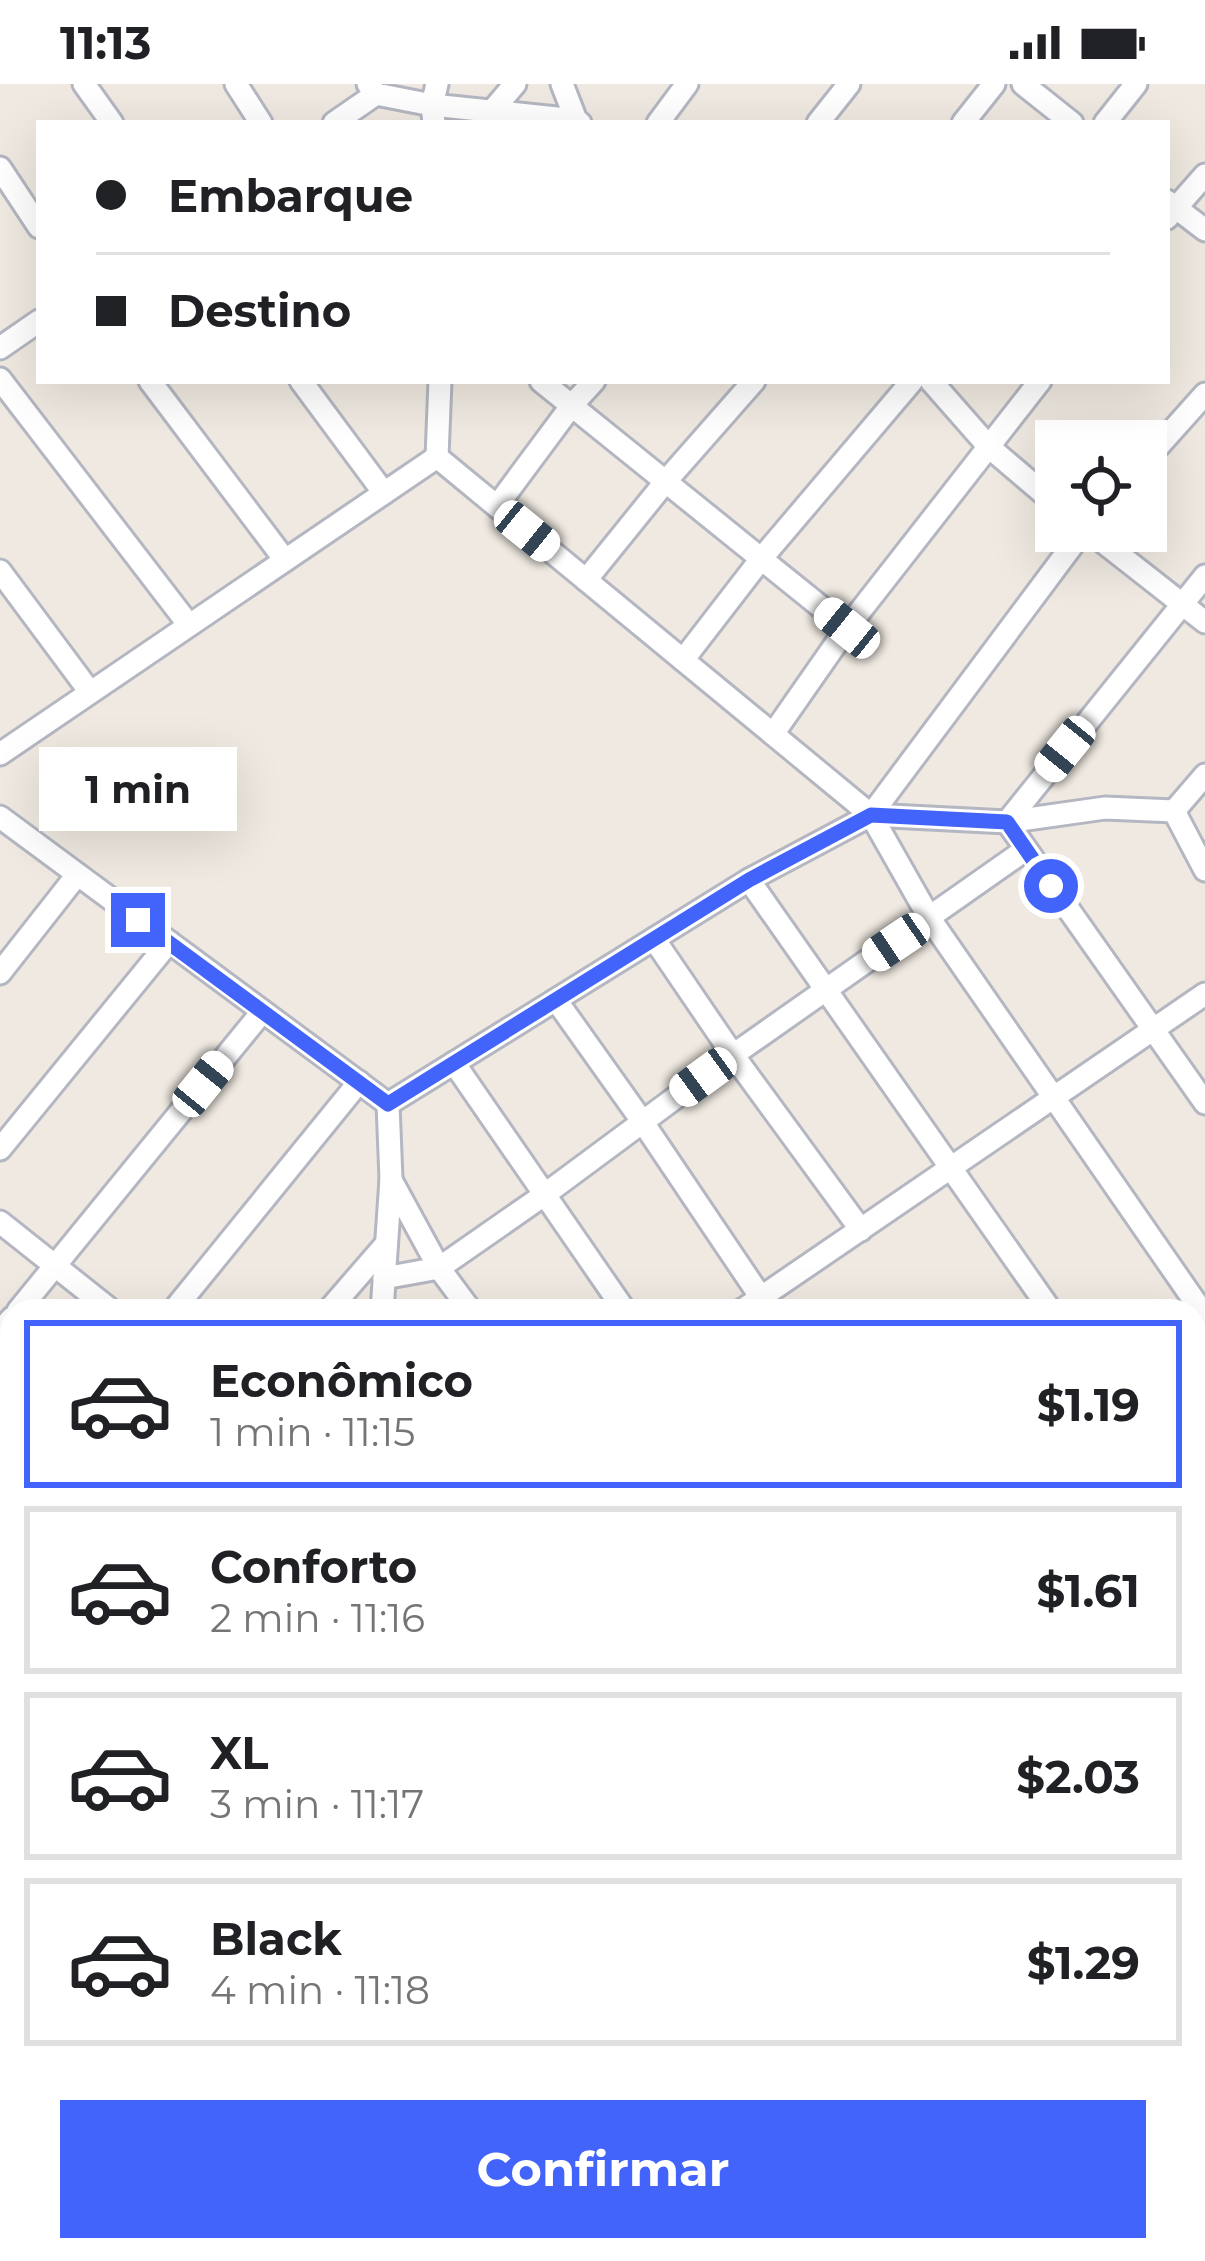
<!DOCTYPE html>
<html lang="pt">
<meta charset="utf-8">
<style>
body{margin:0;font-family:Montserrat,sans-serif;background:#f6f6f6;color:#202124;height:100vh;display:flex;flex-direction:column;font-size:45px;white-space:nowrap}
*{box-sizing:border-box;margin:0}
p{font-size:39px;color:#757577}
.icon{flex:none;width:66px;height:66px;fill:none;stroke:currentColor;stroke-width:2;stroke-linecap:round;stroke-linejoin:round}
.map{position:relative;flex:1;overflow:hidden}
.sheet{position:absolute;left:0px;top:1215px;width:1206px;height:963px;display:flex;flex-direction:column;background:#fff;border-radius:36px 36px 0 0;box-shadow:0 12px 48px #0002}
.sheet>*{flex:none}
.top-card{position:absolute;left:36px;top:36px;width:1134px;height:264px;border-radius:0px;box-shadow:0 12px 48px #0002;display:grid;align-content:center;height:264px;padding:0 60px;background:#fff}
.buttons{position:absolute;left:1035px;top:336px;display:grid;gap:24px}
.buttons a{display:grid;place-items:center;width:132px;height:132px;border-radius:0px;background:#fff;box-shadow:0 12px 48px #0002;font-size:60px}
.end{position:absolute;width:54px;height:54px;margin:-27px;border:15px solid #4264fb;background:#fff;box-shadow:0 0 0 6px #fff}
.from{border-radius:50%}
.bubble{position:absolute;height:84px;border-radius:0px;background:#fff;box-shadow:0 12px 48px #0002;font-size:39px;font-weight:700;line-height:84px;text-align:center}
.car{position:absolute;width:36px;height:72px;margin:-36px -18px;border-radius:15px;box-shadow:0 0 9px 3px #0007;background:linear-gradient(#fff 24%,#345 0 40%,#fff 0 76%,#345 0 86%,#fff 0)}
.top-card b{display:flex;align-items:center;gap:42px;height:114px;font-size:45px}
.top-card b+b{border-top:3px solid #e0e0e0}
.top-card i{width:30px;height:30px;background:#202124}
ul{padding:21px 0 0;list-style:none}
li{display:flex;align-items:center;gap:36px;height:168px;margin:0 24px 18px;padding:0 36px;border:6px solid #e0e0e0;border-radius:0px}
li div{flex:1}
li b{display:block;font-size:45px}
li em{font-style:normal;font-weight:700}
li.selected{border-color:#4264fb}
li>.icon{width:108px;height:108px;stroke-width:1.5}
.primary-button{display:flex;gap:24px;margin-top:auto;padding:24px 60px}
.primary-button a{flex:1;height:138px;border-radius:0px;background:#4264fb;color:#fff;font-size:48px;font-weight:700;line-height:138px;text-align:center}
.status{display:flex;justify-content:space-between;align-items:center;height:84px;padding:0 60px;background:#fff;direction:ltr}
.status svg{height:33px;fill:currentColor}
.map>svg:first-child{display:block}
.industrial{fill:#e3e1e8}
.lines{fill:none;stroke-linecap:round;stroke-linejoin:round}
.street-casing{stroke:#b4b7c1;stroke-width:27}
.secondary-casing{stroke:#b4b7c1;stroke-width:39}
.street{stroke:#fff;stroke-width:21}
.secondary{stroke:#fff;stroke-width:33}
.route{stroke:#4264fb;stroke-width:15}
</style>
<div class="status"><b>11:13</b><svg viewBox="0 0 49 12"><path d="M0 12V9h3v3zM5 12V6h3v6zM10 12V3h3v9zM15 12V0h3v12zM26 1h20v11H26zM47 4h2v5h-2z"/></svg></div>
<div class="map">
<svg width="1205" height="2177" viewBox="0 0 1205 2177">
<rect width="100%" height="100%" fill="#efe9e1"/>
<!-- industrial -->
<path class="industrial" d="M 908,2166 L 961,2166 L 974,2177 L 899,2177 Z"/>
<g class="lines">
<defs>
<g id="street">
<path d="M 84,0 L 112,39"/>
<path d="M 236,0 L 261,39"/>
<path d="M 368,0 L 376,10 L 432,21 L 576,36"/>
<path d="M 562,0 L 576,36 L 580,39"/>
<path d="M 1023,0 L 1072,39"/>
<path d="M 487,33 L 515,0"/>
<path d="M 334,39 L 376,10"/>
<path d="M 434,39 L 432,21 L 437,0"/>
<path d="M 658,39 L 687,0"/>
<path d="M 818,39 L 849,0"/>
<path d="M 963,39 L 994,0"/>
<path d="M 1105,39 L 1136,0"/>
<path d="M 0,84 L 39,143"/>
<path d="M 1167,117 L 1205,146"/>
<path d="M 1167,134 L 1205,91"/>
<path d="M 0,264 L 39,237"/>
<path d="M 0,295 L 189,541"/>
<path d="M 150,297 L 285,476"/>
<path d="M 301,297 L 384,409"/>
<path d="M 541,297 L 847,544"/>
<path d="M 931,297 L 989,363 L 1056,420"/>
<path d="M 437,373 L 871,731 L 930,835 L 1205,1232"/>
<path d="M 437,373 L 440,297"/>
<path d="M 1146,376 L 1205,310"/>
<path d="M 497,422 L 572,321 L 594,297"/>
<path d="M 1089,447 L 1205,538"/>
<path d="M 0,487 L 90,608"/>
<path d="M 1205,492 L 1007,738 L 1205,1019"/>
<path d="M 586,496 L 666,397 L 754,297"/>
<path d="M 683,576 L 761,475 L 912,297"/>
<path d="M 773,650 L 847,544 L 1040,297"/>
<path d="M 0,670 L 437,373"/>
<path d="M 1174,727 L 1205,786"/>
<path d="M 1174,727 L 1205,691"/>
<path d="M 871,731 L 1007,738 L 1105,724 L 1174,727"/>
<path d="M 0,733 L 388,1020"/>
<path d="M 749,796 L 1051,1227"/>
<path d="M 654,855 L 733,971 L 861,1146"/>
<path d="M 0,889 L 77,791"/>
<path d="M 556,916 L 642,1037 L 770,1227"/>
<path d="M 454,979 L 625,1227"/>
<path d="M 388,1020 L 749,796 L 871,731 L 1083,447"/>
<path d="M 0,1065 L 169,858"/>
<path d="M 391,1096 L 439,1184 L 471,1227"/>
<path d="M 0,1138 L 112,1227"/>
<path d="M 384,1194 L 439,1184 L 544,1111 L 733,971 L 1025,766"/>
<path d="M 18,1227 L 262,928"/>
<path d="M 173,1227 L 359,998"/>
<path d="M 328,1227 L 386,1160"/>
<path d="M 382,1227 L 391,1095 L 388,1020"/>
<path d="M 741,1227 L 1205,910"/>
<path d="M 0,1248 L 12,1234"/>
<path d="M 1194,1311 L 1205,1304"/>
<path d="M 0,1435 L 12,1420"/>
<path d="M 1194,1435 L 1205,1451"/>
<path d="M 0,1543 L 12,1553"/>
<path d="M 0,1614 L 12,1600"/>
<path d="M 1194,1625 L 1205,1640"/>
<path d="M 1194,1702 L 1205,1673"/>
<path d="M 0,1843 L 12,1846"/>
<path d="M 1194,1901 L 1205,1903"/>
<path d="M 0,1911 L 12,1924"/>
<path d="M 1194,1962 L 1205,1948"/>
<path d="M 0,1963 L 12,1954"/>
<path d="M 0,2118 L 12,2135"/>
<path d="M 1194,2155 L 1205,2142"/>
<path d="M 33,2166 L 41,2177"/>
<path d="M 176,2166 L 184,2177"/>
<path d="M 491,2166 L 504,2177"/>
<path d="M 991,2166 L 1004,2177"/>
<path d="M 240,2177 L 258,2166"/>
<path d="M 327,2177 L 327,2166"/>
<path d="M 448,2177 L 456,2166"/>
<path d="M 559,2177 L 569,2166"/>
<path d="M 723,2177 L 732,2166"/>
<path d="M 867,2177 L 875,2166"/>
<path d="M 1023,2177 L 1032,2166"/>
<path d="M 1176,2177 L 1185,2166"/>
</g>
<g id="secondary">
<path d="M 0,1753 L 12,1753"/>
<path d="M 0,1779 L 12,1779"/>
<path d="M 1194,1789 L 1205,1789"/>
<path d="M 1194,1818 L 1205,1819"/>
</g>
</defs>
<!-- street casing -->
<use href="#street" class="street-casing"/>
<!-- secondary casing -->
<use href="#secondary" class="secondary-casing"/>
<!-- street -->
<use href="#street" class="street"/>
<!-- secondary -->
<use href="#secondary" class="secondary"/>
</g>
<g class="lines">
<!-- route -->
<path class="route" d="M 138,836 L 388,1020 L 749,796 L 871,731 L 1007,738 L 1051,802"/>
</g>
</svg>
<div class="buttons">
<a><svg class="icon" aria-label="locate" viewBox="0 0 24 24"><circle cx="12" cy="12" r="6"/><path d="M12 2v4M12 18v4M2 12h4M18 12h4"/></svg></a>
</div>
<i class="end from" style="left:1051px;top:802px"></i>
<i class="end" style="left:138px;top:836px"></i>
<div class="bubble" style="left:39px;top:663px;width:198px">1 min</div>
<i class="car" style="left:527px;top:447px;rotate:129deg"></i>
<i class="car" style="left:847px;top:544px;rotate:309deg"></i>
<i class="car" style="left:1065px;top:665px;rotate:219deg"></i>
<i class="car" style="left:896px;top:858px;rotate:236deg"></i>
<i class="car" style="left:703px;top:993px;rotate:234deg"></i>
<i class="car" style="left:203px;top:1000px;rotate:39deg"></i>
<div class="top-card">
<b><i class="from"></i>Embarque</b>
<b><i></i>Destino</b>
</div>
<section class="sheet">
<ul>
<li class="selected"><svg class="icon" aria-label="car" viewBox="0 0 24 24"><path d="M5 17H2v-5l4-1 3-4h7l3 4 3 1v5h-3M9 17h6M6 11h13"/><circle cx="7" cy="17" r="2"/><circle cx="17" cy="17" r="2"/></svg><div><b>Econômico</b><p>1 min · 11:15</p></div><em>$1.19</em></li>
<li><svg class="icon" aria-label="car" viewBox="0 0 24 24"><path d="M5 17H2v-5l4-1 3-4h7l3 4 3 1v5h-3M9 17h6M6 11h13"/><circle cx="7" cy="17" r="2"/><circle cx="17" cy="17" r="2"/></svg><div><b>Conforto</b><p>2 min · 11:16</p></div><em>$1.61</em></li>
<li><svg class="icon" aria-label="car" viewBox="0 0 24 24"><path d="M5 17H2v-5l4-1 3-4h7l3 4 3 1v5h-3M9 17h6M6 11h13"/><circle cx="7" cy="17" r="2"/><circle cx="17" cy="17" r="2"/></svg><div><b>XL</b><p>3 min · 11:17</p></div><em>$2.03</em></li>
<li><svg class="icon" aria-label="car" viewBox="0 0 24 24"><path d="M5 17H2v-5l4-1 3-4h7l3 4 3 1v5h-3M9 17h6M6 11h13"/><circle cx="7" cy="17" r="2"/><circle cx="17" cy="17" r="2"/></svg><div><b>Black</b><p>4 min · 11:18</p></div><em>$1.29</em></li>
</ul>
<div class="primary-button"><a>Confirmar</a></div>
</section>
</div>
